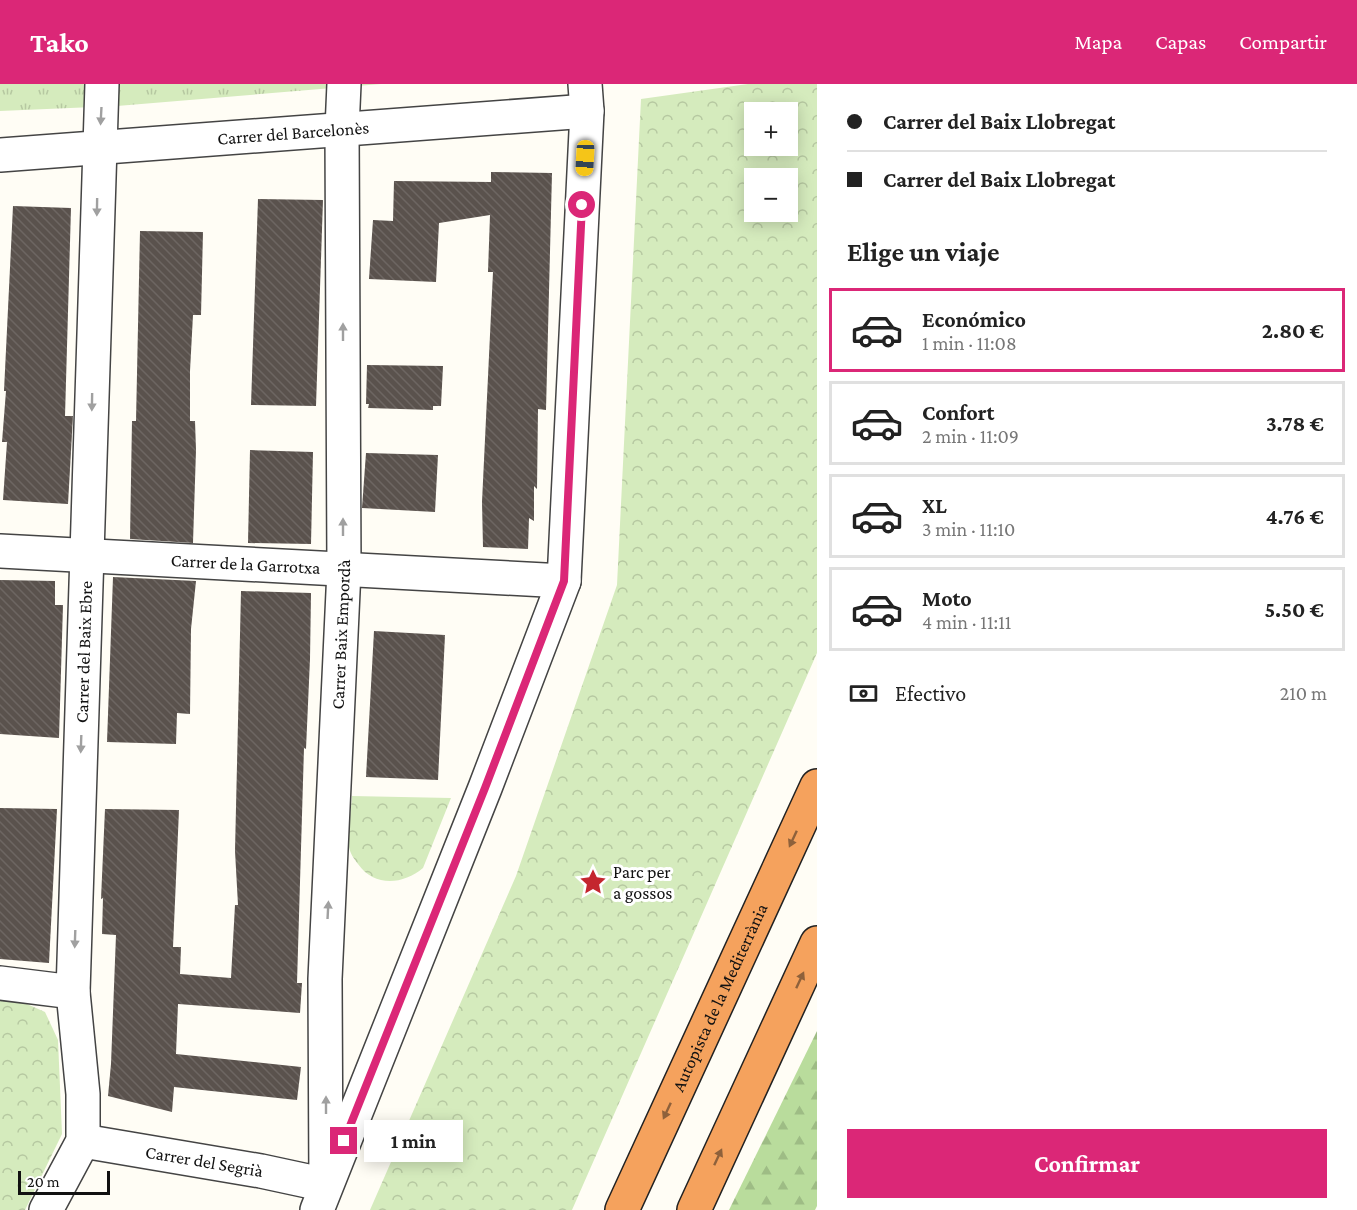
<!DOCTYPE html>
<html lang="es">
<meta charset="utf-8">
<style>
body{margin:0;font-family:"Crimson Pro",serif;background:#f2f2f2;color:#222;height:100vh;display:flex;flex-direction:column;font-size:22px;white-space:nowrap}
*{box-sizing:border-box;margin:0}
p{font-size:20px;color:#767676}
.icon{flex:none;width:33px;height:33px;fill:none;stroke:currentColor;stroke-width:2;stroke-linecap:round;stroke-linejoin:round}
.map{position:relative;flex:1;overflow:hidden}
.drawer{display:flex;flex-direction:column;background:#fff;width:540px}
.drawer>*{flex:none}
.guide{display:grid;align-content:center;height:132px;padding:0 30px;background:#fff}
.fabs{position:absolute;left:744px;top:18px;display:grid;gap:12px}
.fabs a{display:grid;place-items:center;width:54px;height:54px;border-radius:0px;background:#fff;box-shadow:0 3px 15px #0003;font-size:30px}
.scale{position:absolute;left:18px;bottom:15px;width:92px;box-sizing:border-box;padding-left:6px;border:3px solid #111;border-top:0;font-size:16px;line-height:21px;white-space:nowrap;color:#111;-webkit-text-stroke:4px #fff;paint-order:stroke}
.end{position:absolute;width:27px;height:27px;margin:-14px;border:8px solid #db2777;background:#fff;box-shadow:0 0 0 3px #fff}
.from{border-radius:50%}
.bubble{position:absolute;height:42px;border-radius:0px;background:#fff;box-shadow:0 3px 15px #0003;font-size:20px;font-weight:700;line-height:42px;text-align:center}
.car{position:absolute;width:18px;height:36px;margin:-18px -9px;border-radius:8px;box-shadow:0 0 4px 2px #0007;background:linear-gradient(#f5c518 24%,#345 0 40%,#f5c518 0 76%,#345 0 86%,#f5c518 0)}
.guide b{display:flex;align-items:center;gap:21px;height:57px;font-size:22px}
.guide b+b{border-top:2px solid #e0e0e0}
.guide i{width:15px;height:15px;background:#222}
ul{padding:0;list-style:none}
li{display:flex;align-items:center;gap:18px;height:84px;margin:0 12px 9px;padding:0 18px;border:3px solid #e0e0e0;border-radius:0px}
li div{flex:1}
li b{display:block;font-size:22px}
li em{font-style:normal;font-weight:700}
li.selected{border-color:#db2777}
li>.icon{width:54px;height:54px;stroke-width:1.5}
h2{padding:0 30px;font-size:27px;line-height:72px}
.pay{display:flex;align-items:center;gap:15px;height:66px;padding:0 30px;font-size:22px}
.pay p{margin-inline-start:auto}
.button{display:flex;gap:12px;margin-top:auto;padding:12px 30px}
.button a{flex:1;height:69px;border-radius:0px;background:#db2777;color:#fff;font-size:24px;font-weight:700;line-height:69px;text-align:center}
header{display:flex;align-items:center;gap:36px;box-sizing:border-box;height:84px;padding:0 30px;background:#db2777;color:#fff}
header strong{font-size:28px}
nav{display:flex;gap:33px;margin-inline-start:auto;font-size:21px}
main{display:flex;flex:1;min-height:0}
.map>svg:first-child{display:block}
.grass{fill:url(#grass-tufts)}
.forest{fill:url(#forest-firs)}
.park{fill:url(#park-crowns);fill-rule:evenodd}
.building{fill:url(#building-back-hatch)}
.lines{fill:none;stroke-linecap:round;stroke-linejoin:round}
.minor-casing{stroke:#444;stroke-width:36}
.highway-casing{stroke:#222;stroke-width:36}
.minor{stroke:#fff;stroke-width:33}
.highway{stroke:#f5a25d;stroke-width:33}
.oneway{fill:#a0a0a0}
.oneway2{fill:#8e613b}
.route{stroke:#db2777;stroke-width:8}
.labels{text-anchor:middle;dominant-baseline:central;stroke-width:6;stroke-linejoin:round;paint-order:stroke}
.street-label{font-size:18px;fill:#111;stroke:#fff}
.poi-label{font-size:18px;fill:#111;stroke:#fff;text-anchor:start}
</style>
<header>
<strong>Tako</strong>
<nav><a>Mapa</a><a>Capas</a><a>Compartir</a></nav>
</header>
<main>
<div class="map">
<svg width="817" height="1126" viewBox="0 0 817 1126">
<defs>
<pattern id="grass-tufts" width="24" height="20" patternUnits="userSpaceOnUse" patternTransform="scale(1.5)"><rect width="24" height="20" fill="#d5ebbd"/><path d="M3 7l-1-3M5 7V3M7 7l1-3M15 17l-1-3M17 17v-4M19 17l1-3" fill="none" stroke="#b6c8a1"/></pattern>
<pattern id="forest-firs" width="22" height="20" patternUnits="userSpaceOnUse" patternTransform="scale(1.5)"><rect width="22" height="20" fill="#b9dc9c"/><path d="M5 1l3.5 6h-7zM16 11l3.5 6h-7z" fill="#9ebc85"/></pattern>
<pattern id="park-crowns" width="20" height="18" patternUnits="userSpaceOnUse" patternTransform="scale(1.5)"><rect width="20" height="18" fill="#d5ebbd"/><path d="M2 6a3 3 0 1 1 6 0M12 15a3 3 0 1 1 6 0" fill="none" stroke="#b6c8a1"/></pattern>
<pattern id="building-back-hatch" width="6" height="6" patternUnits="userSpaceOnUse" patternTransform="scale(1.5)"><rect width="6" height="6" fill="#5a524d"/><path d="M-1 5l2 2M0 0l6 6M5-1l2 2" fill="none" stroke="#6d6662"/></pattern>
</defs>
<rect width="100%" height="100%" fill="#fffdf5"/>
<!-- grass -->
<path class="grass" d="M 0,0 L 381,0 L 117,22 L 0,27 Z"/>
<!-- forest -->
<path class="forest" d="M 817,947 L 817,1122 L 815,1126 L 729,1126 Z"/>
<!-- park -->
<g class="park">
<path d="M 748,0 L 817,0 L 817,569 L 572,1126 L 370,1126 L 516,792 L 617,501 L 641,15 ZM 754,28 L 788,28 L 788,62 L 754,62 ZM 754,94 L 788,94 L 788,128 L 754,128 Z"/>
<path d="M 352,712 L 451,714 L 423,784 C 403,801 374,803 358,780 C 354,775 350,769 349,763 C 347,747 351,728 352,712 Z"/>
<path d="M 0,913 L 11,913 L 45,928 L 58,956 L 62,1050 L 25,1126 L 0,1126 Z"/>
</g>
<!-- building -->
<g class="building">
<path d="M 491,88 L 552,89 L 546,326 L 538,325 L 537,405 L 534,402 L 534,437 L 529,434 L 528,465 L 483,463 L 482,418 L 493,188 L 488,188 L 490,131 L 439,139 L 436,198 L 369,195 L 373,136 L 393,137 L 394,97 L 491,98 Z"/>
<path d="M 258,115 L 323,116 L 316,322 L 251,321 Z"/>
<path d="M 13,122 L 71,124 L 65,332 L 73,332 L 68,420 L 3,416 L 7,358 L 2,358 L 6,307 L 4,307 Z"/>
<path d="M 140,147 L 203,148 L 201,231 L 193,231 L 190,287 L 190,337 L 195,337 L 196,366 L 193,459 L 130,455 L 132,337 L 136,337 Z"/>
<path d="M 367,281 L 443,282 L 441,322 L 433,322 L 433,326 L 368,324 L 369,320 L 366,320 Z"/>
<path d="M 250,366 L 313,368 L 311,460 L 248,459 Z"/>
<path d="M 366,369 L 438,371 L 435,428 L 362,424 Z"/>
<path d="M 113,493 L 196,497 L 191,545 L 190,630 L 177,629 L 176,660 L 107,658 Z"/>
<path d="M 0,496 L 55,497 L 55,521 L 63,521 L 59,654 L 0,650 Z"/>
<path d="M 241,507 L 311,509 L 310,575 L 306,665 L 304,664 L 297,899 L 302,899 L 300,929 L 178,920 L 176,970 L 301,983 L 297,1016 L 174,1003 L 172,1028 L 108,1012 L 111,980 L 116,851 L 102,850 L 103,814 L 101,815 L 105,725 L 179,726 L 173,863 L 181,863 L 180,890 L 231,894 L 235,821 L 238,821 L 235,767 Z"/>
<path d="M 374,547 L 445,551 L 438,696 L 366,693 Z"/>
<path d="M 0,724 L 57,725 L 49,879 L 0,875 Z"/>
</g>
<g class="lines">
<defs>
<g id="minor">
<path id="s1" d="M 0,71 L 587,27"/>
<path id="s2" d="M 0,467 L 564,497"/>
<path d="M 0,899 L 73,908"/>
<path id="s3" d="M 83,1057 L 261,1087 L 326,1101 L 325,895 L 344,486 L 342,45 L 344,0"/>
<path id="s4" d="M 46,1126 L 83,1057 L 83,1010 L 73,908 L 102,0"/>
<path d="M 317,1126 L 485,704 L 564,497 L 587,27 L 585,0"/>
</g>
<g id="highway">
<path id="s5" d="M 622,1126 L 817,702"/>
<path d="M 694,1126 L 817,859"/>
</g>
</defs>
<!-- minor casing -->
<use href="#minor" class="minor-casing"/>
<!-- highway casing -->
<use href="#highway" class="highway-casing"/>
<!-- minor -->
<use href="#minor" class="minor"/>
<!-- highway -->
<use href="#highway" class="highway"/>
</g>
<!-- one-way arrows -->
<defs><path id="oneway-solid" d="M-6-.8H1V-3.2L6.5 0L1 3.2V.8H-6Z" transform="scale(1.5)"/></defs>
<g class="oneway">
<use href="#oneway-solid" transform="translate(101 32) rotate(93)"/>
<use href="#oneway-solid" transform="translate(97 123) rotate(91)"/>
<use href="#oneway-solid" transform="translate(343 248) rotate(-90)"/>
<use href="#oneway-solid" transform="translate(92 318) rotate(91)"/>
<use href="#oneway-solid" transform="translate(343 443) rotate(-90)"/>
<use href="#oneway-solid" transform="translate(81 660) rotate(92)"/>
<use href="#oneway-solid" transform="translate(328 826) rotate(-87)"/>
<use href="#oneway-solid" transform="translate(75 855) rotate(92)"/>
<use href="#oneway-solid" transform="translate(326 1021) rotate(-90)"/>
</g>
<g class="oneway2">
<use href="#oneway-solid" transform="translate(793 755) rotate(115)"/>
<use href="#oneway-solid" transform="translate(800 896) rotate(-65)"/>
<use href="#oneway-solid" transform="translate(667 1027) rotate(115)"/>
<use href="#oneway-solid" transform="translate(718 1073) rotate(-65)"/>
</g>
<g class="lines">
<!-- route -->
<path class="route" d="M 344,1057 L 485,704 L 564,497 L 582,121"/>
</g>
<!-- icons -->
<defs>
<symbol id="sight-bare" viewBox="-9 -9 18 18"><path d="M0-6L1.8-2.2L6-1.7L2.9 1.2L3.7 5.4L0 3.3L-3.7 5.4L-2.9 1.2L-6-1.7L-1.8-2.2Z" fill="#c4262e" stroke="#fff" stroke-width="2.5" paint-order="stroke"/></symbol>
</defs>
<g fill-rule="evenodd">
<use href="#sight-bare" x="574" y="779" width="38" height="38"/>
</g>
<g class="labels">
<!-- street labels -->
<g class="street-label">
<text stroke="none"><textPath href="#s1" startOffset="294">Carrer del Barcelonès</textPath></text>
<text stroke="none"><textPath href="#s2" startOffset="246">Carrer de la Garrotxa</textPath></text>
<text stroke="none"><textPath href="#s3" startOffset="798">Carrer Baix Empordà</textPath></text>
<text stroke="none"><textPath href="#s4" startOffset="568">Carrer del Baix Ebre</textPath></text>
<text stroke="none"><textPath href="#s5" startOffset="234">Autopista de la Mediterrània</textPath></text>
<text stroke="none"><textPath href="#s3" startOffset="123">Carrer del Segrià</textPath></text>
</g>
<!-- poi labels -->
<g class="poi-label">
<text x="613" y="788">Parc per<tspan x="613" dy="21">a gossos</tspan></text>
</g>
</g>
</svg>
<div class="fabs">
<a>+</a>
<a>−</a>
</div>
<div class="scale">20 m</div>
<i class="end from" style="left:582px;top:121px"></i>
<i class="end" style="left:344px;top:1057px"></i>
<div class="bubble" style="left:364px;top:1036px;width:99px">1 min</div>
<i class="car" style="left:585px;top:74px;rotate:183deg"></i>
</div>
<section class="drawer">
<div class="guide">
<b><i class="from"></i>Carrer del Baix Llobregat</b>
<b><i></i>Carrer del Baix Llobregat</b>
</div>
<h2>Elige un viaje</h2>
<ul>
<li class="selected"><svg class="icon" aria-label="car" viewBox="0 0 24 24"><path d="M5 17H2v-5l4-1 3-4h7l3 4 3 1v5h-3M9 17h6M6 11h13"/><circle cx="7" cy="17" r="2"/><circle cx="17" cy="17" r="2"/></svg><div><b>Económico</b><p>1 min · 11:08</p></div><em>2.80 €</em></li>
<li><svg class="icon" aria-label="car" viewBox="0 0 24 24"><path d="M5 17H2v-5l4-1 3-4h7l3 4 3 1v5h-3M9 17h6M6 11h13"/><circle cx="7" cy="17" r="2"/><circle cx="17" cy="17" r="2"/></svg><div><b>Confort</b><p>2 min · 11:09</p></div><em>3.78 €</em></li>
<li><svg class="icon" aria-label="car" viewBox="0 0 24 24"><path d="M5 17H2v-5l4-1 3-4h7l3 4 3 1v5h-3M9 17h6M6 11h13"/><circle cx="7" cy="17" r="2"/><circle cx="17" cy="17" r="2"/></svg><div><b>XL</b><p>3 min · 11:10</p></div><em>4.76 €</em></li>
<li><svg class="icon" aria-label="car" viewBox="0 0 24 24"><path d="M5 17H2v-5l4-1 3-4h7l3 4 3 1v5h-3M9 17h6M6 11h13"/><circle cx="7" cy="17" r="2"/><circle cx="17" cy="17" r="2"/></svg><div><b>Moto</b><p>4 min · 11:11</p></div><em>5.50 €</em></li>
</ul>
<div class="pay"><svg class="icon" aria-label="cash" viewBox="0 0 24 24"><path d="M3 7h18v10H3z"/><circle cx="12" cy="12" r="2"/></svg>Efectivo<p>210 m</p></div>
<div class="button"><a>Confirmar</a></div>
</section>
</main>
